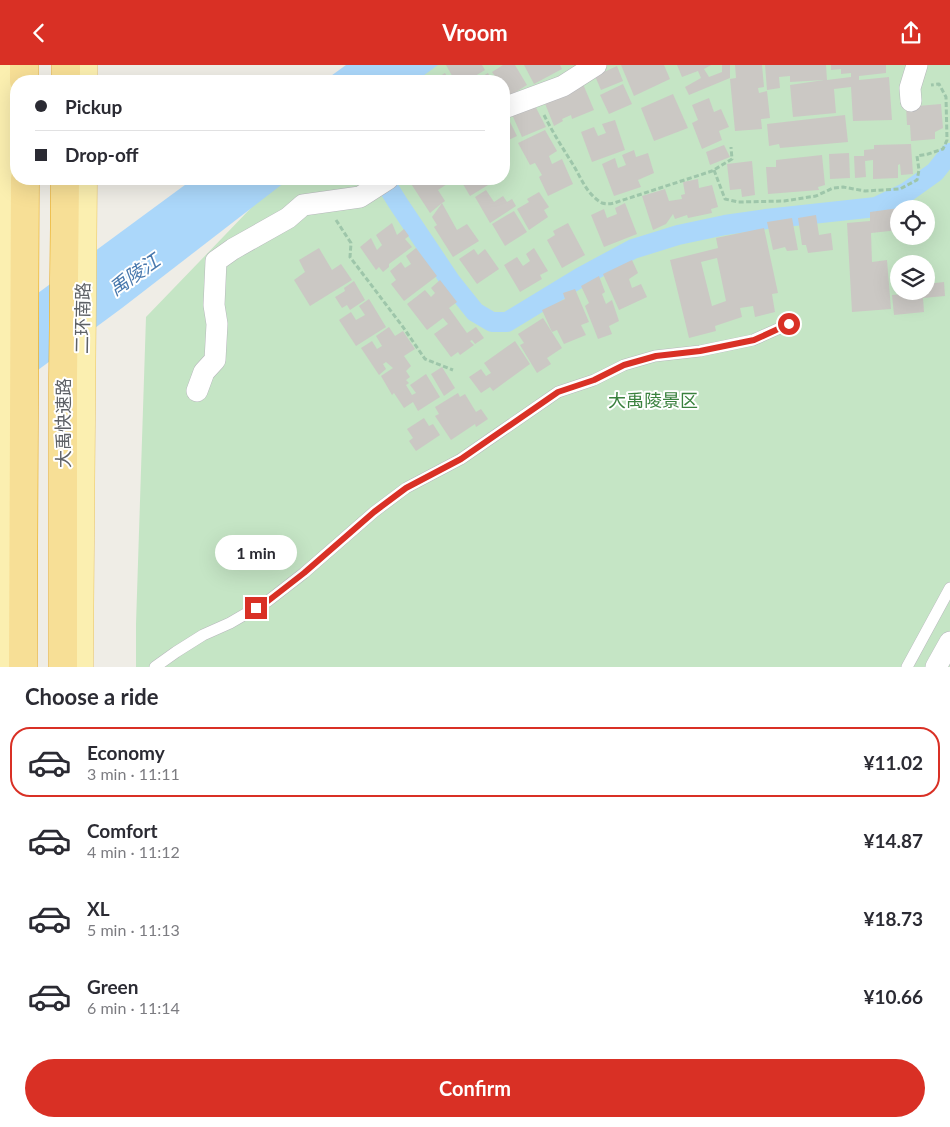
<!DOCTYPE html>
<meta charset="utf-8">
<style>
body{margin:0;font-family:Lato,"Noto Sans SC",sans-serif;background:#f7f7f7;color:#2b2b33;height:100vh;display:flex;flex-direction:column;font-size:19px;white-space:nowrap}
*{box-sizing:border-box;margin:0}
p{font-size:16px;color:#7c7c81}
.icon{flex:none;width:28px;height:28px;fill:none;stroke:currentColor;stroke-width:2;stroke-linecap:round;stroke-linejoin:round}
.map{position:relative;height:602px;overflow:hidden}
.sheet{display:flex;flex-direction:column;background:#fff;flex:1}
.sheet>*{flex:none}
.hud{position:absolute;left:10px;top:10px;width:500px;height:110px;border-radius:20px;box-shadow:0 5px 20px #0002;display:grid;align-content:center;height:110px;padding:0 25px;background:#fff}
.controls{position:absolute;left:890px;top:135px;display:grid;gap:10px}
.controls a{display:grid;place-items:center;width:45px;height:45px;border-radius:50%;background:#fff;box-shadow:0 5px 20px #0002;font-size:25px}
.end{position:absolute;width:22px;height:22px;margin:-11px;border:6px solid #d93025;background:#fff;box-shadow:0 0 0 2px #fff}
.from{border-radius:50%}
.bubble{position:absolute;height:35px;border-radius:18px;background:#fff;box-shadow:0 5px 20px #0002;font-size:16px;font-weight:700;line-height:35px;text-align:center}
.hud b{display:flex;align-items:center;gap:18px;height:48px;font-size:19px}
.hud b+b{border-top:1px solid #e1e1e2}
.hud i{width:12px;height:12px;background:#2b2b33}
ul{padding:0;list-style:none}
li{display:flex;align-items:center;gap:15px;height:70px;margin:0 10px 8px;padding:0 15px;border:2px solid transparent;border-radius:20px}
li div{flex:1}
li b{display:block;font-size:19px}
li em{font-style:normal;font-weight:700}
li.active{border-color:#d93025}
li>.icon{width:45px;height:45px;stroke-width:1.5}
h2{padding:0 25px;font-size:22px;line-height:60px}
.primary-button{display:flex;gap:10px;margin-top:auto;padding:10px 25px}
.primary-button a{flex:1;height:58px;border-radius:30px;background:#d93025;color:#fff;font-size:20px;font-weight:700;line-height:58px;text-align:center}
header{display:flex;justify-content:space-between;align-items:center;height:65px;padding:0 25px;background:#d93025;color:#fff;font-size:22px;font-weight:700}
.map>svg:first-child{display:block}
.green{fill:#c5e5c5;fill-rule:evenodd}
.water{fill:#abd7fa}
.lines{fill:none;stroke-linecap:round;stroke-linejoin:round}
.canal{stroke:#abd7fa;stroke-width:20}
.building{fill:#cbc8c4;fill-rule:evenodd}
.lane-casing{stroke:#b7b8bc;stroke-width:12}
.street-casing{stroke:#b7b8bc;stroke-width:22}
.primary-casing{stroke:#eac565;stroke-width:29}
.highway-casing{stroke:#e9a50d;stroke-width:29}
.path{stroke:#9ec6aa;stroke-width:3;stroke-dasharray:5 2.5;stroke-linecap:butt}
.lane{stroke:#fff;stroke-width:11}
.street{stroke:#fff;stroke-width:21}
.primary{stroke:#fbefb0;stroke-width:28}
.highway{stroke:#f7df96;stroke-width:28}
.route{stroke:#d93025;stroke-width:6}
.labels{text-anchor:middle;dominant-baseline:central;stroke-width:4;stroke-linejoin:round;paint-order:stroke}
.street-label{font-size:18px;fill:#5e6166;stroke:#fff}
.park-label{font-size:18px;fill:#3a813e;stroke:#fff}
.water-label{font-size:19px;font-style:italic;fill:#4878ad;stroke:#fff}
</style>
<header><svg class="icon" aria-label="back" viewBox="0 0 24 24"><path d="M15 5l-7 7 7 7"/></svg>Vroom<svg class="icon" aria-label="share" viewBox="0 0 24 24"><path d="M12 15V3M7 8l5-5 5 5M5 13v7h14v-7"/></svg></header>
<div class="map">
<svg width="950" height="602" viewBox="0 0 950 602">
<rect width="100%" height="100%" fill="#efede6"/>
<!-- green -->
<path class="green" d="M 408,0 L 950,0 L 950,602 L 136,602 L 136,559 L 146,252 L 279,114 L 504,114 L 504,16 L 389,16 ZM 899,144 L 926,144 L 926,171 L 899,171 ZM 899,199 L 926,199 L 926,226 L 899,226 Z"/>
<!-- water -->
<g class="water">
<path d="M 346,0 L 438,0 L 416,16 L 324,16 Z"/>
<path d="M 193,114 L 289,114 L 122,243 L 0,333 L 0,256 Z"/>
</g>
<g class="lines">
<!-- canal -->
<path class="canal" d="M 383,114 L 398,138 L 451,217 L 475,247 L 492,257 L 507,257 L 581,212 L 633,184 L 678,170 L 725,160 L 766,154 L 876,142 L 907,127 L 935,107 L 950,88"/>
</g>
<!-- building -->
<g class="building">
<path d="M 446,0 L 482,0 L 485,5 L 467,16 L 455,16 Z"/>
<path d="M 503,0 L 515,0 L 527,20 L 508,32 L 504,26 L 504,16 L 498,16 L 492,7 Z"/>
<path d="M 524,0 L 560,0 L 562,4 L 534,19 Z"/>
<path d="M 621,0 L 664,0 L 670,14 L 634,31 Z"/>
<path d="M 677,0 L 711,0 L 704,4 L 709,12 L 722,7 L 722,0 L 730,0 L 730,13 L 689,30 L 685,22 L 701,13 L 698,6 L 682,12 Z"/>
<path d="M 735,0 L 762,0 L 764,22 L 758,23 L 759,28 L 767,26 L 770,53 L 761,54 L 762,64 L 735,66 L 730,14 L 736,13 Z"/>
<path d="M 765,0 L 826,0 L 827,15 L 851,12 L 851,8 L 841,9 L 841,4 L 831,5 L 831,0 L 886,0 L 886,8 L 859,11 L 859,15 L 889,12 L 892,55 L 853,56 L 851,22 L 834,24 L 836,48 L 793,52 L 790,20 L 824,15 L 790,17 L 790,11 L 779,12 L 780,23 L 767,25 Z"/>
<path d="M 617,1 L 623,16 L 601,25 L 595,11 Z"/>
<path d="M 445,8 L 450,16 L 432,16 Z"/>
<path d="M 488,8 L 492,16 L 474,16 Z"/>
<path d="M 583,19 L 594,45 L 572,54 L 571,50 L 562,54 L 563,56 L 554,61 L 544,36 Z"/>
<path d="M 623,19 L 632,39 L 609,49 L 600,30 Z"/>
<path d="M 673,29 L 688,63 L 654,76 L 641,43 Z"/>
<path d="M 709,33 L 714,47 L 721,44 L 729,62 L 719,66 L 722,75 L 702,84 L 692,58 L 698,55 L 692,40 Z"/>
<path d="M 532,35 L 546,62 L 522,72 L 510,45 Z"/>
<path d="M 941,39 L 943,63 L 935,67 L 935,74 L 911,76 L 910,60 L 907,60 L 906,42 Z"/>
<path d="M 505,47 L 517,71 L 504,77 L 504,48 Z"/>
<path d="M 845,50 L 848,77 L 780,83 L 779,79 L 769,81 L 767,59 Z"/>
<path d="M 615,55 L 625,85 L 592,97 L 581,67 L 594,62 L 598,71 L 606,68 L 602,59 Z"/>
<path d="M 545,65 L 557,86 L 549,91 L 552,99 L 562,94 L 573,119 L 548,131 L 539,112 L 542,110 L 535,98 L 530,100 L 518,78 Z"/>
<path d="M 911,79 L 913,109 L 901,110 L 900,99 L 898,100 L 898,113 L 873,114 L 873,95 L 865,96 L 866,112 L 855,113 L 854,91 L 864,91 L 864,85 L 874,84 L 874,80 Z"/>
<path d="M 724,80 L 730,92 L 710,100 L 706,87 Z"/>
<path d="M 634,85 L 636,92 L 648,88 L 654,108 L 638,115 L 641,122 L 614,131 L 602,99 L 615,93 L 618,103 L 626,100 L 622,90 Z"/>
<path d="M 849,88 L 850,113 L 830,114 L 829,89 Z"/>
<path d="M 822,90 L 825,120 L 818,122 L 819,125 L 768,129 L 766,102 L 776,102 L 776,95 Z"/>
<path d="M 752,96 L 755,130 L 742,132 L 741,124 L 730,125 L 727,99 Z"/>
<path d="M 408,114 L 444,114 L 447,119 L 438,125 L 445,136 L 442,138 L 457,165 L 467,159 L 479,176 L 453,192 L 434,162 L 437,160 L 432,152 L 442,138 L 430,148 Z"/>
<path d="M 460,114 L 498,114 L 470,131 Z"/>
<path d="M 698,114 L 699,123 L 712,120 L 718,142 L 711,144 L 712,148 L 688,153 L 687,150 L 675,154 L 673,149 L 666,159 L 653,165 L 642,131 L 665,124 L 669,136 L 682,134 L 681,130 L 685,129 L 683,117 Z"/>
<path d="M 486,125 L 494,137 L 503,131 L 507,137 L 512,134 L 516,141 L 490,158 L 475,132 Z"/>
<path d="M 539,127 L 549,142 L 544,145 L 548,152 L 529,165 L 517,144 L 529,137 L 527,134 Z"/>
<path d="M 625,138 L 637,169 L 604,182 L 591,150 L 604,144 L 607,153 L 617,149 L 615,143 Z"/>
<path d="M 899,143 L 899,165 L 871,168 L 872,197 L 887,195 L 891,244 L 852,247 L 847,158 L 870,156 L 870,147 Z"/>
<path d="M 514,146 L 527,167 L 505,181 L 492,159 Z"/>
<path d="M 816,150 L 819,170 L 831,168 L 833,185 L 808,188 L 806,180 L 802,180 L 798,153 Z"/>
<path d="M 792,153 L 798,185 L 787,186 L 785,182 L 773,185 L 767,157 Z"/>
<path d="M 392,158 L 397,170 L 404,164 L 409,171 L 405,174 L 412,182 L 389,199 L 389,202 L 383,207 L 379,202 L 376,205 L 360,182 L 371,173 L 377,185 L 382,180 L 376,170 Z"/>
<path d="M 568,158 L 585,190 L 562,203 L 547,175 L 555,170 L 553,166 Z"/>
<path d="M 764,163 L 778,228 L 772,229 L 775,247 L 755,252 L 753,241 L 740,243 L 742,252 L 715,261 L 716,266 L 689,273 L 670,195 L 718,183 L 716,173 ZM 717,193 L 726,236 L 712,241 L 701,197 Z"/>
<path d="M 319,183 L 332,205 L 341,199 L 352,215 L 310,241 L 294,215 L 305,207 L 299,195 Z"/>
<path d="M 416,183 L 437,211 L 404,236 L 391,219 L 396,215 L 390,206 L 401,197 L 405,203 L 411,199 L 406,191 Z"/>
<path d="M 534,183 L 548,206 L 540,210 L 542,214 L 520,227 L 504,200 L 517,192 L 523,201 L 530,196 L 526,189 Z"/>
<path d="M 474,184 L 478,190 L 485,184 L 499,204 L 477,219 L 459,194 Z"/>
<path d="M 632,195 L 638,208 L 629,214 L 632,223 L 641,219 L 647,232 L 619,245 L 603,209 Z"/>
<path d="M 599,211 L 605,227 L 602,229 L 606,239 L 612,235 L 619,256 L 609,261 L 612,269 L 598,274 L 585,241 L 589,238 L 581,221 Z"/>
<path d="M 440,215 L 457,237 L 449,243 L 467,268 L 476,262 L 484,273 L 475,279 L 472,275 L 470,276 L 474,280 L 460,290 L 458,287 L 451,292 L 434,269 L 448,259 L 443,253 L 427,265 L 407,239 L 425,225 L 431,232 L 435,228 L 431,223 Z"/>
<path d="M 354,216 L 365,235 L 350,245 L 347,240 L 342,243 L 335,232 L 345,226 L 344,223 Z"/>
<path d="M 944,217 L 945,231 L 923,233 L 924,247 L 894,250 L 892,230 L 918,228 L 918,226 L 926,226 L 926,219 Z"/>
<path d="M 575,224 L 589,257 L 581,260 L 586,270 L 564,279 L 557,265 L 552,267 L 542,245 L 565,234 L 563,228 Z"/>
<path d="M 369,234 L 386,262 L 356,281 L 339,255 L 351,247 L 356,255 L 365,250 L 359,241 Z"/>
<path d="M 543,253 L 562,283 L 547,293 L 551,299 L 537,308 L 520,280 L 524,278 L 518,269 Z"/>
<path d="M 389,262 L 395,271 L 403,266 L 415,284 L 404,291 L 411,301 L 406,306 L 410,312 L 406,315 L 409,318 L 406,320 L 412,330 L 416,328 L 410,320 L 426,309 L 440,332 L 418,346 L 413,337 L 404,343 L 394,328 L 392,330 L 381,311 L 393,303 L 386,297 L 383,299 L 386,304 L 379,310 L 361,283 L 372,276 L 377,284 L 382,281 L 376,271 Z"/>
<path d="M 515,276 L 530,299 L 493,326 L 490,322 L 481,328 L 469,312 L 481,304 L 486,311 L 491,308 L 484,298 Z"/>
<path d="M 442,302 L 455,323 L 444,331 L 431,309 Z"/>
<path d="M 458,328 L 460,332 L 465,329 L 476,347 L 481,344 L 488,354 L 476,362 L 475,359 L 451,375 L 435,351 L 439,349 L 435,342 Z"/>
<path d="M 424,353 L 429,361 L 433,359 L 440,370 L 416,386 L 409,376 L 413,373 L 407,364 Z"/>
</g>
<g class="lines">
<defs>
<g id="lane">
<path d="M 155,602 L 176,587 L 203,570 L 230,558 L 268,536 L 304,508 L 374,447 L 406,423 L 461,394 L 558,327 L 594,315 L 624,300 L 655,291 L 700,286 L 753,275 L 789,259"/>
<path d="M 907,602 L 950,523"/>
</g>
<g id="street">
<path d="M 911,36 L 910,23 L 917,0"/>
<path d="M 504,43 L 563,21 L 596,0"/>
<path d="M 197,326 L 204,307 L 215,295 L 217,259 L 214,240 L 216,196 L 233,184 L 288,153 L 303,140 L 360,132 L 388,114"/>
<path d="M 936,602 L 950,577"/>
</g>
<g id="primary">
<path d="M 83,16 L 83,0"/>
<path d="M 5,602 L 5,354 L 9,0"/>
<path d="M 79,602 L 83,114"/>
</g>
<g id="highway">
<path d="M 24,0 L 24,16"/>
<path d="M 66,16 L 66,0"/>
<path d="M 23,602 L 25,114"/>
<path d="M 63,602 L 63,313 L 65,114"/>
</g>
</defs>
<!-- lane casing -->
<use href="#lane" class="lane-casing"/>
<!-- street casing -->
<use href="#street" class="street-casing"/>
<!-- primary casing -->
<use href="#primary" class="primary-casing"/>
<!-- highway casing -->
<use href="#highway" class="highway-casing"/>
<!-- path -->
<g class="path">
<path d="M 544,50 C 552,66 562,82 572,98 C 581,112 586,129 602,138 C 606,139 610,139 614,138 L 712,106 L 732,94 L 731,82"/>
<path d="M 714,105 L 725,134 L 738,137 L 784,136 L 816,131 L 833,123 L 843,122 L 865,126 L 900,124 L 917,115 L 919,105 L 917,91 L 928,89 L 943,84 L 947,75 L 946,32 L 939,19 L 931,20"/>
<path d="M 336,155 L 351,178 L 350,192 L 403,262 L 425,294 L 453,305"/>
</g>
<!-- lane -->
<use href="#lane" class="lane"/>
<!-- street -->
<use href="#street" class="street"/>
<!-- primary -->
<use href="#primary" class="primary"/>
<!-- highway -->
<use href="#highway" class="highway"/>
</g>
<g class="lines">
<!-- route -->
<path class="route" d="M 256,543 L 268,536 L 304,508 L 374,447 L 406,423 L 461,394 L 558,327 L 594,315 L 624,300 L 656,291 L 700,286 L 754,275 L 789,259"/>
</g>
<g class="labels">
<!-- street labels -->
<g class="street-label">
<text transform="translate(82 253) rotate(-89)">二环南路</text>
<text transform="translate(63 358) rotate(-90)">大禹快速路</text>
</g>
<!-- park labels -->
<g class="park-label">
<text x="653" y="335">大禹陵景区</text>
</g>
<!-- water labels -->
<g class="water-label">
<text transform="translate(134 209) rotate(-35)">禹陵江</text>
</g>
</g>
</svg>
<div class="controls">
<a><svg class="icon" aria-label="locate" viewBox="0 0 24 24"><circle cx="12" cy="12" r="6"/><path d="M12 2v4M12 18v4M2 12h4M18 12h4"/></svg></a>
<a><svg class="icon" aria-label="layers" viewBox="0 0 24 24"><path d="M12 4l9 5-9 5-9-5zM3 14l9 5 9-5"/></svg></a>
</div>
<i class="end from" style="left:789px;top:259px"></i>
<i class="end" style="left:256px;top:543px"></i>
<div class="bubble" style="left:215px;top:470px;width:82px">1 min</div>
<div class="hud">
<b><i class="from"></i>Pickup</b>
<b><i></i>Drop-off</b>
</div>
</div>
<section class="sheet">
<h2>Choose a ride</h2>
<ul>
<li class="active"><svg class="icon" aria-label="car" viewBox="0 0 24 24"><path d="M5 17H2v-5l4-1 3-4h7l3 4 3 1v5h-3M9 17h6M6 11h13"/><circle cx="7" cy="17" r="2"/><circle cx="17" cy="17" r="2"/></svg><div><b>Economy</b><p>3 min · 11:11</p></div><em>¥11.02</em></li>
<li><svg class="icon" aria-label="car" viewBox="0 0 24 24"><path d="M5 17H2v-5l4-1 3-4h7l3 4 3 1v5h-3M9 17h6M6 11h13"/><circle cx="7" cy="17" r="2"/><circle cx="17" cy="17" r="2"/></svg><div><b>Comfort</b><p>4 min · 11:12</p></div><em>¥14.87</em></li>
<li><svg class="icon" aria-label="car" viewBox="0 0 24 24"><path d="M5 17H2v-5l4-1 3-4h7l3 4 3 1v5h-3M9 17h6M6 11h13"/><circle cx="7" cy="17" r="2"/><circle cx="17" cy="17" r="2"/></svg><div><b>XL</b><p>5 min · 11:13</p></div><em>¥18.73</em></li>
<li><svg class="icon" aria-label="car" viewBox="0 0 24 24"><path d="M5 17H2v-5l4-1 3-4h7l3 4 3 1v5h-3M9 17h6M6 11h13"/><circle cx="7" cy="17" r="2"/><circle cx="17" cy="17" r="2"/></svg><div><b>Green</b><p>6 min · 11:14</p></div><em>¥10.66</em></li>
</ul>
<div class="primary-button"><a>Confirm</a></div>
</section>
